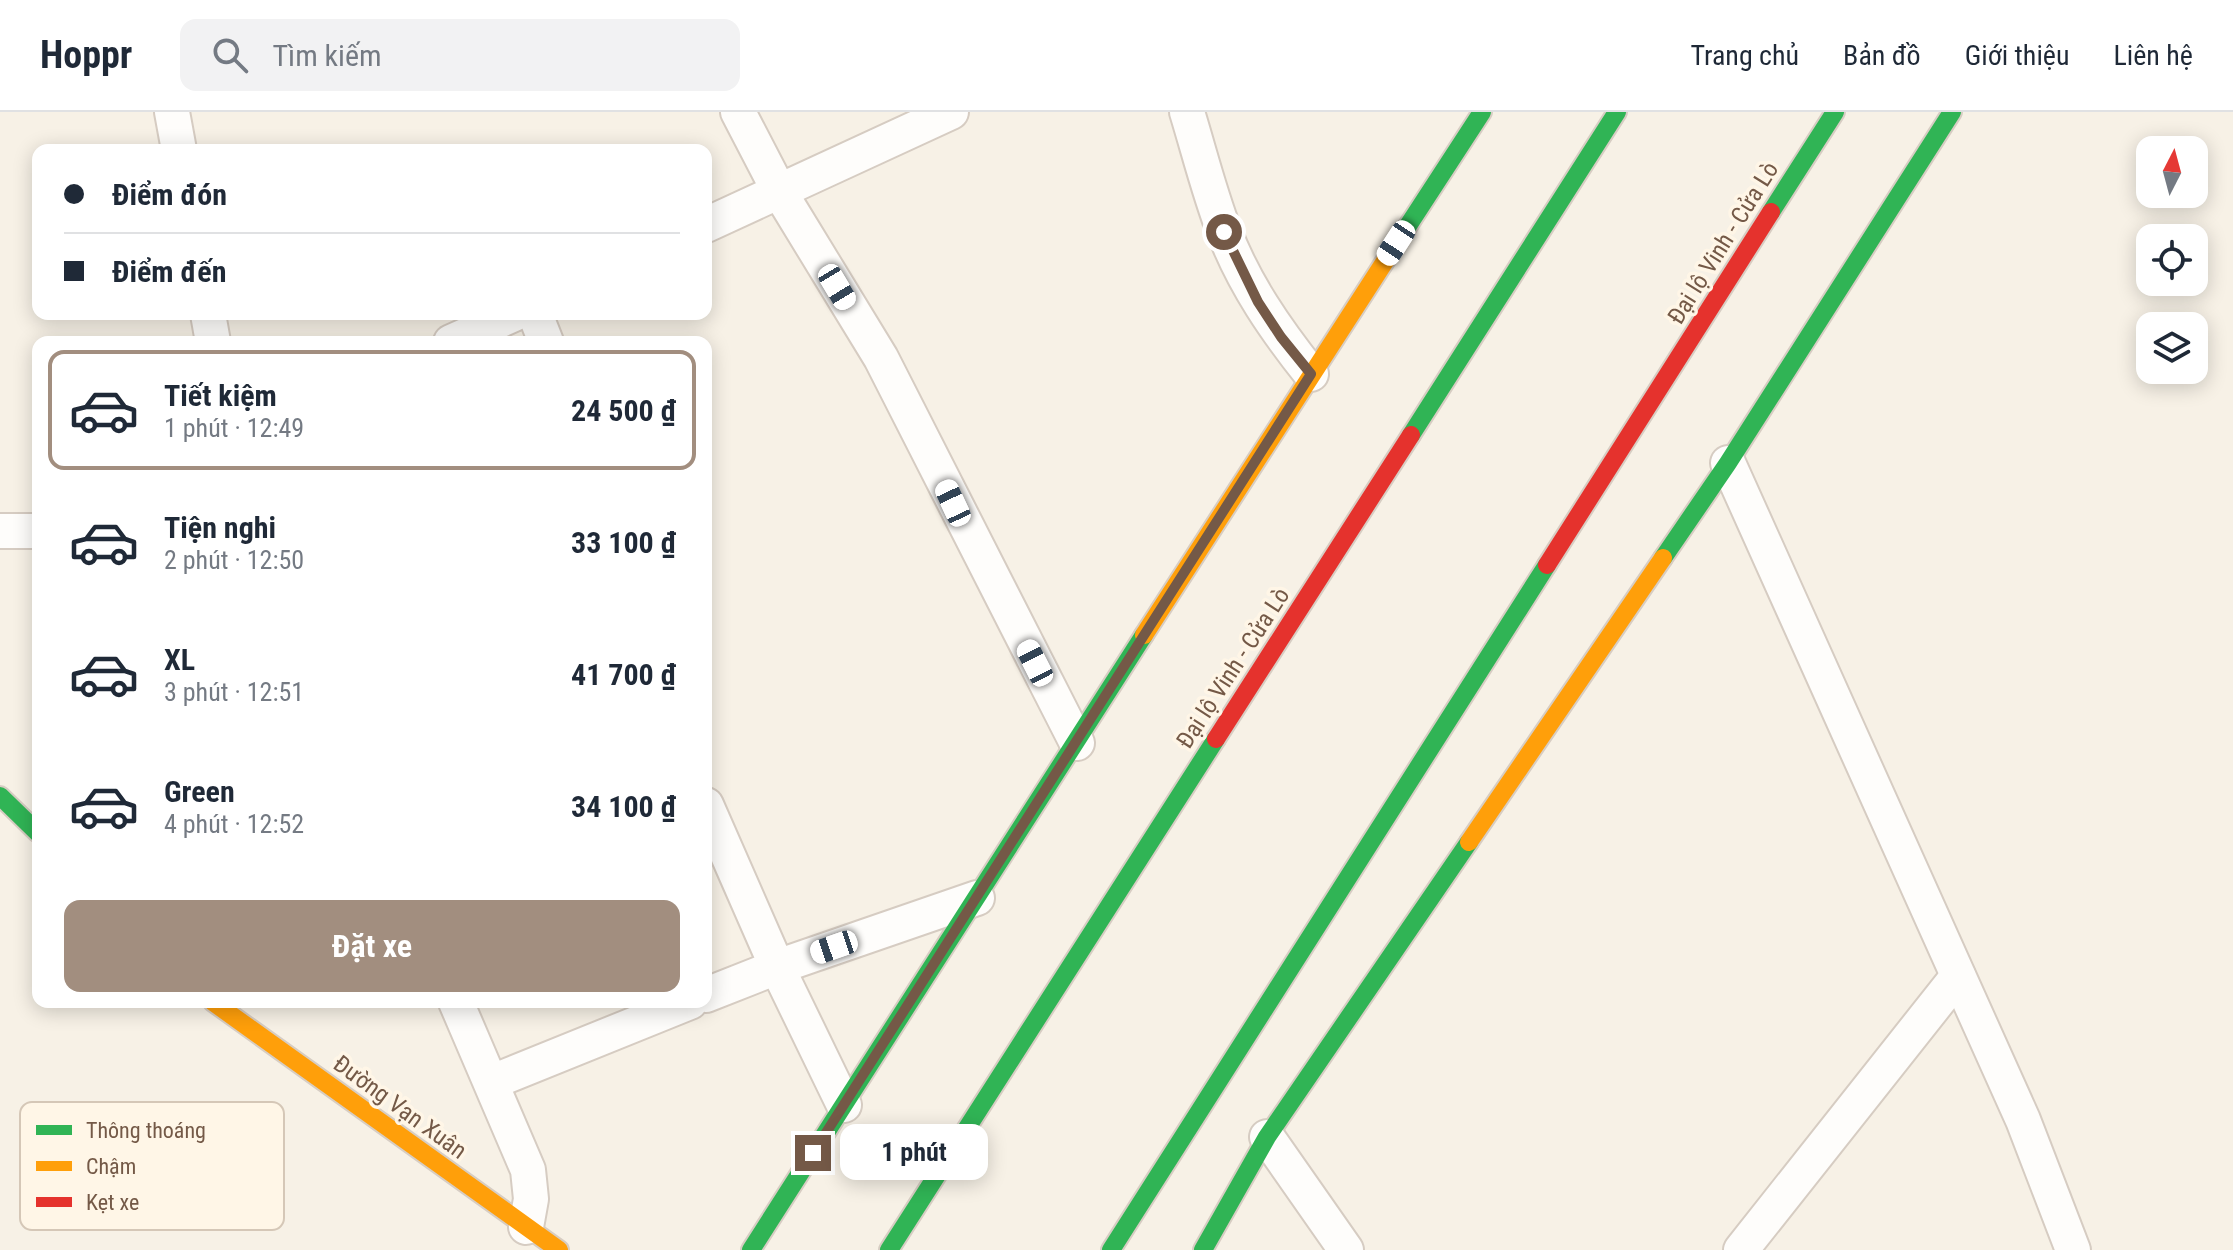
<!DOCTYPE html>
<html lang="vi">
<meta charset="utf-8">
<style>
body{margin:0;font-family:"Roboto Condensed",sans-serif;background:#f2f2f3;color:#1f2937;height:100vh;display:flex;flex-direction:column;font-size:30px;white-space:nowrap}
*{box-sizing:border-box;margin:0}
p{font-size:26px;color:#747a83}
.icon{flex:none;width:44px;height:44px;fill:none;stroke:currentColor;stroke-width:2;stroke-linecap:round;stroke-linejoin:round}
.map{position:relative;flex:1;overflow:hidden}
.sheet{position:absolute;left:32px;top:224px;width:680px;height:672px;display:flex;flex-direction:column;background:#fff;border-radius:16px;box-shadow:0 4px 20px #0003}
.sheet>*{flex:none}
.hud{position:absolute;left:32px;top:32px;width:680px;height:176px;border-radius:16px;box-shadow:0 4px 20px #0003;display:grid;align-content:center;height:176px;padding:0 32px;background:#fff}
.needle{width:52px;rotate:6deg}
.buttons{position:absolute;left:2136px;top:24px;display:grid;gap:16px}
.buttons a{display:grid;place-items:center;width:72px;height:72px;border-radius:16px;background:#fff;box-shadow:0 4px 20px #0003;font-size:40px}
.end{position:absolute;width:36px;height:36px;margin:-18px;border:10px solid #745947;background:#fff;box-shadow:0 0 0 4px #fff}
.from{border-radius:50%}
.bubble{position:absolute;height:56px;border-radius:16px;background:#fff;box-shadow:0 4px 20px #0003;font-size:26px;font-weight:700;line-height:56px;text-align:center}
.car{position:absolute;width:24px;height:48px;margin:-24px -12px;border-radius:10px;box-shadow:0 0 6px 2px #0007;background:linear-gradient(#fff 24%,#345 0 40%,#fff 0 76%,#345 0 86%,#fff 0)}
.hud b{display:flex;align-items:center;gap:28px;height:76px;font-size:30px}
.hud b+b{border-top:2px solid #e0e1e3}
.hud i{width:20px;height:20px;background:#1f2937}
ul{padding:14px 0 0;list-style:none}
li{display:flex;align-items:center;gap:24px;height:120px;margin:0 16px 12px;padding:0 16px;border:4px solid transparent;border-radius:16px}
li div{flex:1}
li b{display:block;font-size:30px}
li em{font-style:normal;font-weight:700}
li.on{border-color:#a28e7f}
li>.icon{width:72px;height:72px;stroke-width:1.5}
.primary-button{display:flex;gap:16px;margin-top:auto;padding:16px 32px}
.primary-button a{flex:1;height:92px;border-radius:16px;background:#a28e7f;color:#fff;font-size:32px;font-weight:700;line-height:92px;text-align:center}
header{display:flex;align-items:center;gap:48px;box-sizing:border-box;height:112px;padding:0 40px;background:#fff;border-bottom:2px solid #e0e1e3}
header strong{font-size:38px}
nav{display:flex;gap:44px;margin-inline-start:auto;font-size:28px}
.search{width:560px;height:72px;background:#f2f2f3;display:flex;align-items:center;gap:20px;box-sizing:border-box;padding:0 28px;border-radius:16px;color:#747a83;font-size:30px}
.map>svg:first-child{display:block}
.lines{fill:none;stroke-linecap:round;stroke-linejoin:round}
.street-casing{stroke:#d6ccc2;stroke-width:38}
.fast-casing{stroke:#d7cdc3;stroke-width:22}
.slow-casing{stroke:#d7cdc3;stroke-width:22}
.jam-casing{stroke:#d7cdc3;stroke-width:22}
.street{stroke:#fefdfb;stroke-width:34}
.fast{stroke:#30b455;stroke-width:18}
.slow{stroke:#ff9f0a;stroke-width:18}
.jam{stroke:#e5322d;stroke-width:18}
.route{stroke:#745947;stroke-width:10}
.labels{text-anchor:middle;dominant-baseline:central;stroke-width:7;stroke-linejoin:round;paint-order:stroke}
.street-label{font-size:24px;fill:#745947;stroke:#fff6e7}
.key{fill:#fff6e7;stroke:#d5c7b7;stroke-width:2}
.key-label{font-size:22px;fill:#745947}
</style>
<header>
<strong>Hoppr</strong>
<div class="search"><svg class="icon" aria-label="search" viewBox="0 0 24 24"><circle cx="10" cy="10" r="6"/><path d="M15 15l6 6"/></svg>Tìm kiếm</div>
<nav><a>Trang chủ</a><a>Bản đồ</a><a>Giới thiệu</a><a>Liên hệ</a></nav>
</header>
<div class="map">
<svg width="2233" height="1138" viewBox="0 0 2233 1138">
<rect width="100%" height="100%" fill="#f7f1e6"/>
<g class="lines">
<defs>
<g id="street">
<path d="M 172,0 L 179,38"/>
<path d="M 738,0 L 779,79 L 881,246 L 1077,631"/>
<path d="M 1187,0 C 1199,39 1209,80 1224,119 C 1244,172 1276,218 1311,262"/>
<path d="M 706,113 L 951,0"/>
<path d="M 208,202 L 213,230"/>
<path d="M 535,202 L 546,230"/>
<path d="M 451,230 L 514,202"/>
<path d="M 1728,351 L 2023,1008 L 2073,1138"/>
<path d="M 0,419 L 38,419"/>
<path d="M 706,693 L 777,855 L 844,993"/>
<path d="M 706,883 L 777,855 L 977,786"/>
<path d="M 456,890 L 528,1058 L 531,1087 L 526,1115"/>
<path d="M 492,970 L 690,890"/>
<path d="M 1267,1025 L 1346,1138"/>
<path d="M 1741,1138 L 1958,864"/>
</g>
<g id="fast">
<path d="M 1771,100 L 1835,0"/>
<path d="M 1389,143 L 1482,0"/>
<path d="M 1411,323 L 1617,0"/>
<path d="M 1663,446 L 1728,351 L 1952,0"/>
<path d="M 0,684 L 38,721"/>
<path d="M 751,1138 L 1144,523"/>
<path d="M 889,1138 L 1216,627"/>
<path d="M 1111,1138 L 1547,453"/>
<path d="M 1203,1138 L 1267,1025 L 1469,730"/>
</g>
<g id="slow">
<path d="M 1144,523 L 1389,143"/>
<path d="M 1469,730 L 1663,446"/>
<path d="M 213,890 L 559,1138"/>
</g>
<g id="jam">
<path d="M 1547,453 L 1771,100"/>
<path d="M 1216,627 L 1411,323"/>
</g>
</defs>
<!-- street casing -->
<use href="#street" class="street-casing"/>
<!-- fast casing -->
<use href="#fast" class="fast-casing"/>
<!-- slow casing -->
<use href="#slow" class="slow-casing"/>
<!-- jam casing -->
<use href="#jam" class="jam-casing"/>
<!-- street -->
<use href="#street" class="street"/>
<!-- fast -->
<use href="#fast" class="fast"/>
<!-- slow -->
<use href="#slow" class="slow"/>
<!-- jam -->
<use href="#jam" class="jam"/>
</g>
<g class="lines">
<!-- route -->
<path class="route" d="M 813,1041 L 1311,262 L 1281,225 L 1258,190 L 1224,120"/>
</g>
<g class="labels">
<!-- street labels -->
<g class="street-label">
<text transform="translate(1723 131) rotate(-58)">Đại lộ Vinh - Cửa Lò</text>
<text transform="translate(1233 556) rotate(-57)">Đại lộ Vinh - Cửa Lò</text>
<text transform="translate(400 995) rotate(36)">Đường Vạn Xuân</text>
</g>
</g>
<!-- legend -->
<rect x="20" y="990" width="264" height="128" rx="12" class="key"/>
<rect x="36" y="1013" width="36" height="10" fill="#30b455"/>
<rect x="36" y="1049" width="36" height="10" fill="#ff9f0a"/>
<rect x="36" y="1085" width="36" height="10" fill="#e5322d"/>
<g class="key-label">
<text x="86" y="1026">Thông thoáng</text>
<text x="86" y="1062">Chậm</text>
<text x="86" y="1098">Kẹt xe</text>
</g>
</svg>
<div class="buttons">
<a><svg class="needle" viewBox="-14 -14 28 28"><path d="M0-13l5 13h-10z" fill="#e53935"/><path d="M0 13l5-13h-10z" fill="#747a83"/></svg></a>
<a><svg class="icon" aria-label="locate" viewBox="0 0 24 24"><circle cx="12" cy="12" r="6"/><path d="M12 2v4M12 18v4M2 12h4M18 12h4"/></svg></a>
<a><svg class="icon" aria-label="layers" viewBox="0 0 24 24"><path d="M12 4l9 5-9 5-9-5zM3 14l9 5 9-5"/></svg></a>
</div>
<i class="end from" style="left:1224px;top:120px"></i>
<i class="end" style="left:813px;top:1041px"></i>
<div class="bubble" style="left:840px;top:1012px;width:148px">1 phút</div>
<i class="car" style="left:1396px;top:131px;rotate:213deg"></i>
<i class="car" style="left:837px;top:175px;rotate:149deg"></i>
<i class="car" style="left:953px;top:391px;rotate:335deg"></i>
<i class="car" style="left:1035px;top:551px;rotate:333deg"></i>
<i class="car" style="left:834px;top:835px;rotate:251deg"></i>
<div class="hud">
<b><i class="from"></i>Điểm đón</b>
<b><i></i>Điểm đến</b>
</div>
<section class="sheet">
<ul>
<li class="on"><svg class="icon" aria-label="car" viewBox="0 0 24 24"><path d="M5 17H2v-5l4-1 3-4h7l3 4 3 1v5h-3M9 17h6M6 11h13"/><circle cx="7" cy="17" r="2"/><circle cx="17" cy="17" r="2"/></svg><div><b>Tiết kiệm</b><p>1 phút · 12:49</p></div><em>24 500 ₫</em></li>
<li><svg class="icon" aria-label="car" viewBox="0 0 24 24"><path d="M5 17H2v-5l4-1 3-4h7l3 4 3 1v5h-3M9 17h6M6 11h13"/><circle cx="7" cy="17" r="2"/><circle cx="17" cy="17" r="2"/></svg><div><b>Tiện nghi</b><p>2 phút · 12:50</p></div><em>33 100 ₫</em></li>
<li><svg class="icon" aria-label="car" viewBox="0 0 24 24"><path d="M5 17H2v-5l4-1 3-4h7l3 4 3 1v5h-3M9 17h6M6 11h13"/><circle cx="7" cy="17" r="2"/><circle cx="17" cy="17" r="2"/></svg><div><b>XL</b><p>3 phút · 12:51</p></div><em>41 700 ₫</em></li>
<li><svg class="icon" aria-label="car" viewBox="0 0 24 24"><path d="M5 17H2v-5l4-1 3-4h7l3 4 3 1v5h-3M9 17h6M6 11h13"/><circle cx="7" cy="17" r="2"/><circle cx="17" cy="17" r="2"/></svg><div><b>Green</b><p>4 phút · 12:52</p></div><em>34 100 ₫</em></li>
</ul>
<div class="primary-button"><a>Đặt xe</a></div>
</section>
</div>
